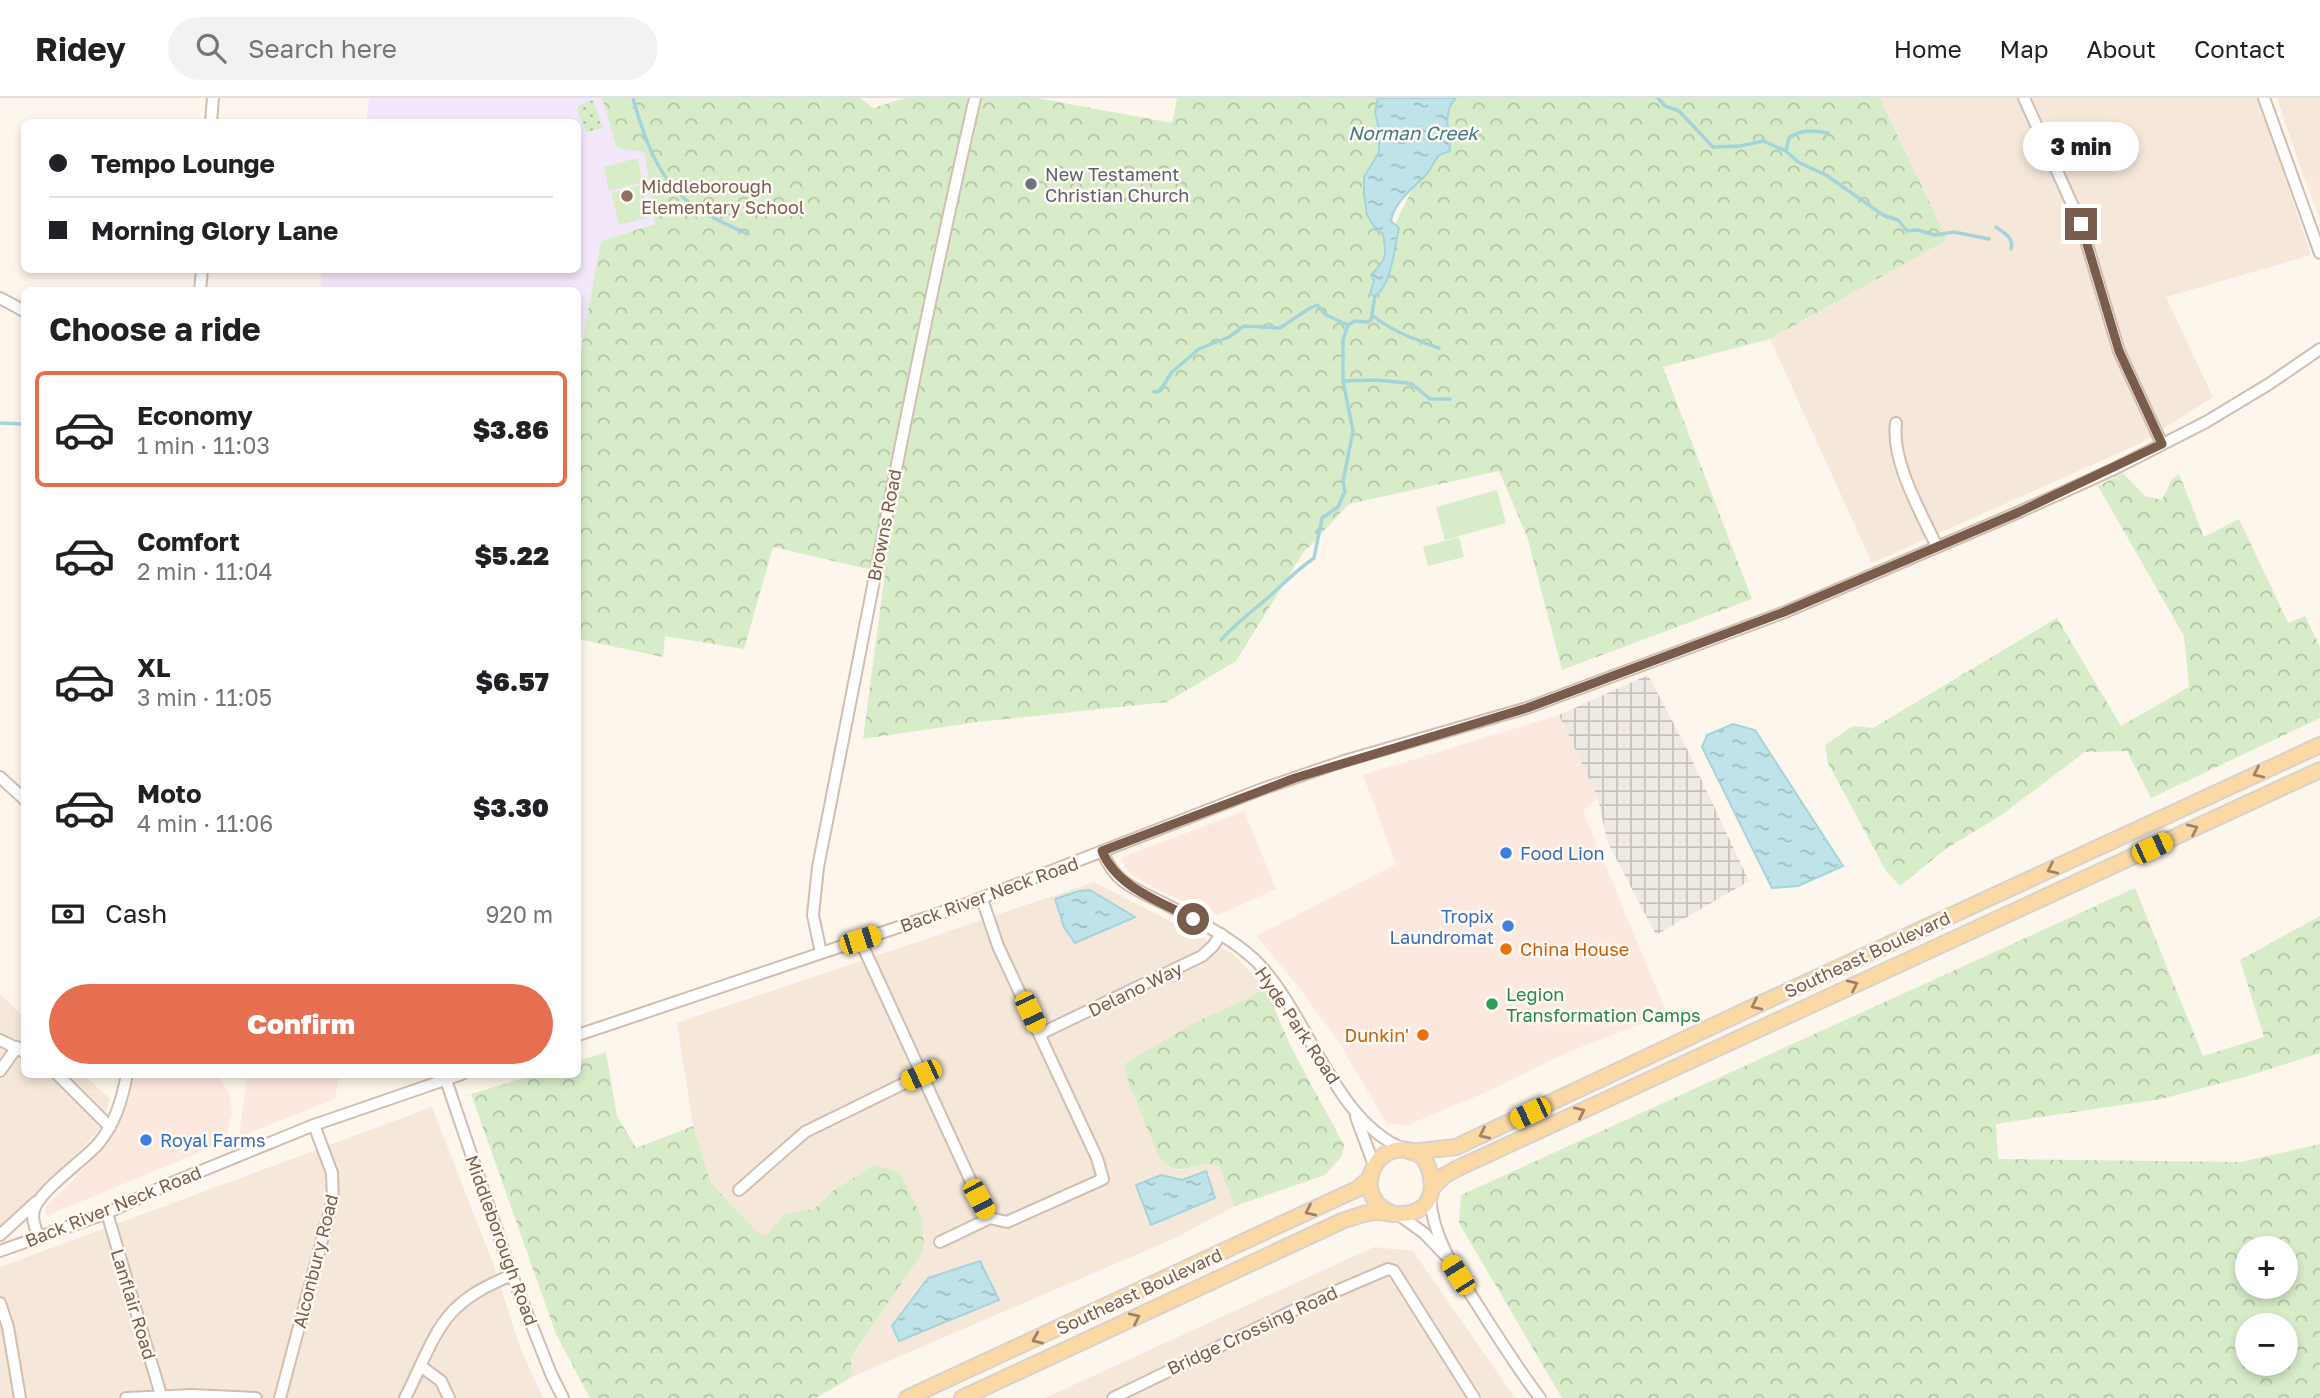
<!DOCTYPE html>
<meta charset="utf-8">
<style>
body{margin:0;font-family:"Golos Text",sans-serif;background:#f2f2f2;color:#202124;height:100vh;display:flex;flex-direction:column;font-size:26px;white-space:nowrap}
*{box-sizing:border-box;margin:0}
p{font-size:23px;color:#757577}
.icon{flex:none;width:38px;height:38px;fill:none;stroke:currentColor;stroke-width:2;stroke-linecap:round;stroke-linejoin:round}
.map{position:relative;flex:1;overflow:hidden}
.side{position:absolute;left:21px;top:189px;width:560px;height:791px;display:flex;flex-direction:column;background:#fff;border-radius:10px;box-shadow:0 4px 10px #0003}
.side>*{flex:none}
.banner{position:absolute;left:21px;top:21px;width:560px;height:154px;border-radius:10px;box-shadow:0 4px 10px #0003;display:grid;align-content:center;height:154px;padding:0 28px;background:#fff}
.buttons{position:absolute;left:2235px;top:1138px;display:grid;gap:14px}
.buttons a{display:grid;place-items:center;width:63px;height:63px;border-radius:50%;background:#fff;box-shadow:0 4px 10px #0003;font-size:35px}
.end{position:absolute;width:32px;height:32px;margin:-16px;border:9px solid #7a5c4d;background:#fff;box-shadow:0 0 0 4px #fff}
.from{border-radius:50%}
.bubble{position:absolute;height:49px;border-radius:24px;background:#fff;box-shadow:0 4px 10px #0003;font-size:23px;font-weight:800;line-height:49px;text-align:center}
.car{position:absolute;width:21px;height:42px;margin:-21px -10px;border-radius:9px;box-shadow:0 0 5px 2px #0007;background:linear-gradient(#f5c518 24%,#345 0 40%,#f5c518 0 76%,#345 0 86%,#f5c518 0)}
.banner b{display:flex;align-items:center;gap:24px;height:66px;font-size:26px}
.banner b+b{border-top:2px solid #e0e0e0}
.banner i{width:18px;height:18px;background:#202124}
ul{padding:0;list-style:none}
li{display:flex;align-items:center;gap:21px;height:116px;margin:0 14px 10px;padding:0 14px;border:4px solid transparent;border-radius:10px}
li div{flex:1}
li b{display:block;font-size:26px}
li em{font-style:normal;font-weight:800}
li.active{border-color:#e76f51}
li>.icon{width:63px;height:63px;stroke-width:1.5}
h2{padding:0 28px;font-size:32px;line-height:84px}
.pay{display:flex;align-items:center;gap:18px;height:77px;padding:0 28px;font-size:26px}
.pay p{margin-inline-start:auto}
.cta{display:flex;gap:14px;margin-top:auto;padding:14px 28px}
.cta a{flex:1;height:80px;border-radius:42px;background:#e76f51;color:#fff;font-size:28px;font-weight:800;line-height:80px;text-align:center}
header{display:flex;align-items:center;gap:42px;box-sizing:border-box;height:98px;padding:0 35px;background:#fff;border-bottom:2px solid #e0e0e0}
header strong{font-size:33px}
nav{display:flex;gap:38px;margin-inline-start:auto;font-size:24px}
.search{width:490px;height:63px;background:#f2f2f2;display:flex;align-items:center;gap:18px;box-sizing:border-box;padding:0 24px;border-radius:38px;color:#757577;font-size:26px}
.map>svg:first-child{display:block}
.residential{fill:#f5e8da}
.commercial{fill:#fde8e0}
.industrial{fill:url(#industrial-grid)}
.education{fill:#f3e8fa}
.grass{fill:#d8ecc9}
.forest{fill:url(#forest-crowns);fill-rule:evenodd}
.park{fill:url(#park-dots)}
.water{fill:url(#water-ripples);stroke:#a5d3da;stroke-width:2}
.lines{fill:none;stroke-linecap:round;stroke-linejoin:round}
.stream{stroke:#a5d3da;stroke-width:3.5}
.minor-casing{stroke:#d1beb0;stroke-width:14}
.major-casing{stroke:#dad1cd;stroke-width:18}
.minor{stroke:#fff;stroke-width:10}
.major{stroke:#fbd9a5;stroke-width:14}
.oneway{stroke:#a18267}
.route{stroke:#7a5c4d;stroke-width:9}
.worship-dot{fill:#6b7280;stroke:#fffaf3;stroke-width:2.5}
.education-dot{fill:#8d6e63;stroke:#fffaf3;stroke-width:2.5}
.shop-dot{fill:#3f7fe0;stroke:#fffaf3;stroke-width:2.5}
.food-dot{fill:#e8710a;stroke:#fffaf3;stroke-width:2.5}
.leisure-dot{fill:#2e9e5b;stroke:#fffaf3;stroke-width:2.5}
.labels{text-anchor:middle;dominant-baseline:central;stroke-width:5;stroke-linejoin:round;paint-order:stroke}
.worship-label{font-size:18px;fill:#5b616d;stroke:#fffaf3;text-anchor:start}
.education-label{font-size:18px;fill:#785e54;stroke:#fffaf3;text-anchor:start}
.street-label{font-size:18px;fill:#7a5c4d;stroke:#fffaf3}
.shop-label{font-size:18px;fill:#366cbe;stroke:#fffaf3;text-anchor:start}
.food-label{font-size:18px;fill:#c56008;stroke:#fffaf3;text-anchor:start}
.leisure-label{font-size:18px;fill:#27864d;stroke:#fffaf3;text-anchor:start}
.water-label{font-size:19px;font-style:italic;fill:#437c86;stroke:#fffaf3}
</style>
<header>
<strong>Ridey</strong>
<div class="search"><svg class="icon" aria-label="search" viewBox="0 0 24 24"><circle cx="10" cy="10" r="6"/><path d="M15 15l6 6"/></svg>Search here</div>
<nav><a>Home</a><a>Map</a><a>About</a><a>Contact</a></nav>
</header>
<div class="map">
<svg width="2320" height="1300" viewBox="0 0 2320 1300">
<defs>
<pattern id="industrial-grid" width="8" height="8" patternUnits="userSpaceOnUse" patternTransform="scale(1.75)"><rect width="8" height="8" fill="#efe9e4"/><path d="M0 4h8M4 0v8" fill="none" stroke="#c7c0bb"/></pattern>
<pattern id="forest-crowns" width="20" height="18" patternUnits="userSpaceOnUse" patternTransform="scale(1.75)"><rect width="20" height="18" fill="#d8ecc9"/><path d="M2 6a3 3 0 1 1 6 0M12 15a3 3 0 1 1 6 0" fill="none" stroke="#b4c2a5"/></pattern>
<pattern id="park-dots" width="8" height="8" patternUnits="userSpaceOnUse" patternTransform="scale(1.75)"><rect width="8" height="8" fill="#d8ecc9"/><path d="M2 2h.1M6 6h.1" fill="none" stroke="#b4c2a5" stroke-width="1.8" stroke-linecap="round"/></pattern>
<pattern id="water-ripples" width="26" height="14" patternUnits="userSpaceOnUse" patternTransform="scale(1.75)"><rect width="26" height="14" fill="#bfe3e8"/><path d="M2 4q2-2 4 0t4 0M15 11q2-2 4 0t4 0" fill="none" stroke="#a0bbbe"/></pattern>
</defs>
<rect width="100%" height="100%" fill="#fdf6ec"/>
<!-- residential -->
<g class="residential">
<path d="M 1880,0 L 2258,0 L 2311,157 L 2166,199 L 2213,299 L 2139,346 L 1872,465 L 1770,241 L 1947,142 Z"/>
<path d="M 2277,0 L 2320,0 L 2320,79 L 2304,80 Z"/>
<path d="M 1094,784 L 1232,855 L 1265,889 L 1129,986 L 1159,1060 L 1179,1073 L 1206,1064 L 1218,1067 L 1235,1108 L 1175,1140 L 852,1279 L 851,1260 L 924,1153 L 910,1097 L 900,1074 L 874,1067 L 831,1094 L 814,1111 L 784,1116 L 767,1138 L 759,1137 L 711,1085 L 693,1028 L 677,925 Z"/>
<path d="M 0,896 L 24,919 L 24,976 L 84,977 L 110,1001 L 99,1032 L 0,1137 Z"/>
<path d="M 432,1009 L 494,1168 L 519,1247 L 543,1300 L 0,1300 L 0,1169 Z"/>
<path d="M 1374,1149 L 1413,1153 L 1515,1300 L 1045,1300 Z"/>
</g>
<!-- commercial -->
<g class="commercial">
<path d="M 2320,79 L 2320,120 L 2304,80 Z"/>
<path d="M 1559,617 L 1598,700 L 1583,713 L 1667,916 L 1566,955 L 1491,992 L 1408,1027 L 1387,1026 L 1338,943 L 1297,887 L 1256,838 L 1396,766 L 1363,677 Z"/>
<path d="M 1244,713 L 1276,791 L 1218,817 L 1166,796 L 1131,777 L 1120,760 Z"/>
<path d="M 136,977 L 217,977 L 229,995 L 232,1014 L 225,1044 L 46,1118 L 46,1108 L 63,1093 L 114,1037 Z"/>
<path d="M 247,977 L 247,976 L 339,977 L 335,1001 L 239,1039 Z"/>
</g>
<!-- industrial -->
<path class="industrial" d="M 1648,577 L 1687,651 L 1749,783 L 1656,837 L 1607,743 L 1598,700 L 1559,617 Z"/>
<!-- education -->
<path class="education" d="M 369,0 L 687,0 L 660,246 L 583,239 L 579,253 L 578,253 L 578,192 L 320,192 L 322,172 L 578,172 L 578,24 L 366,24 Z"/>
<!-- grass -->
<g class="grass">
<path d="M 637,60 L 643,84 L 609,93 L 604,69 Z"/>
<path d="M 642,87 L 650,119 L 619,127 L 611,95 Z"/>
<path d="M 1497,392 L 1506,425 L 1445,442 L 1436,409 Z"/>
<path d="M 1459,439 L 1464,459 L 1428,468 L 1423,449 Z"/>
</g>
<!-- forest -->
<g class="forest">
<path d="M 602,0 L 860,0 L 873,10 L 905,0 L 1037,0 L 1172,25 L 1177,0 L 1382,0 L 1387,142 L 1419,78 L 1440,0 L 1880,0 L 1947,142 L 1770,241 L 1663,269 L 1752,501 L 1562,572 L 1527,438 L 1499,373 L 1349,406 L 1303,455 L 1236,563 L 1167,604 L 977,624 L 863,641 L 885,475 L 773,449 L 744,551 L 665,538 L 663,559 L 578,541 L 578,268 L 601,143 L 655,126 L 645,55 L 617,50 Z"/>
<path d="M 2123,375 L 2145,398 L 2162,402 L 2172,381 L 2179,376 L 2204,439 L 2239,421 L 2288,525 L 2305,518 L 2320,549 L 2320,620 L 2151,700 L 2127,653 L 2085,654 L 2000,718 L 1947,750 L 1900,788 L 1886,773 L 1828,665 L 1825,647 L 1853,628 L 1873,630 L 2057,520 L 2121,628 L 2189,589 L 2184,538 L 2098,388 Z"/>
<path d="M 2135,790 L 2203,958 L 2264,939 L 2240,862 L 2320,818 L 2320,955 L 2248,978 L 2161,1001 L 1996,1026 L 1998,1061 L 2241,1064 L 2320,1046 L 2320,1300 L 1562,1300 L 1459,1125 L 1461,1097 ZM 2247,1150 L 2286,1150 L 2286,1188 L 2247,1188 ZM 2247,1227 L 2286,1227 L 2286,1265 L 2247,1265 Z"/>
<path d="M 1265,889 L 1291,949 L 1344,1047 L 1341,1059 L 1325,1077 L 1235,1108 L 1218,1067 C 1189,1061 1183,1084 1159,1060 L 1129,986 L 1124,966 L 1196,924 L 1247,901 Z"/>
<path d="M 606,954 L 617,1018 L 636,1050 L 693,1028 L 711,1085 L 759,1136 L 767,1137 L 784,1116 L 814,1111 L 831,1094 L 874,1067 L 900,1074 L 922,1121 L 924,1153 L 851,1259 L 852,1279 L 816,1300 L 590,1300 L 556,1236 L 471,996 L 534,977 L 578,976 L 578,963 Z"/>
</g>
<!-- park -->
<path class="park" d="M 593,2 L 603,30 L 587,34 L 578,15 L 578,8 Z"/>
<!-- water -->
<g class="water">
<path d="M 1378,0 L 1456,0 C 1442,13 1449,36 1450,53 L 1439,57 C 1434,63 1431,71 1426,77 C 1413,90 1394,104 1391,123 L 1399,130 C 1394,150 1392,187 1375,198 L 1370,196 L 1374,183 L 1371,177 C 1387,161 1387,157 1383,136 L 1376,132 L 1367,117 L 1364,95 L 1364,79 L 1379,54 L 1379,31 L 1375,14 Z"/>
<path d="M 1733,626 L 1755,632 L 1843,768 L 1798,788 L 1772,790 L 1702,649 L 1707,637 Z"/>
<path d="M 1090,792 L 1135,819 L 1075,845 L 1064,829 L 1055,801 L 1079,793 Z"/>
<path d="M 1206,1073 L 1215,1100 L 1151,1127 L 1136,1087 L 1161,1077 L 1182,1082 Z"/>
<path d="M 980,1163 L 999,1202 L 899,1243 L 892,1228 L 928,1180 Z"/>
</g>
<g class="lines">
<!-- stream -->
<g class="stream">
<path d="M 633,0 C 645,44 661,90 703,114 C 717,122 732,129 747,136"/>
<path d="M 1658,0 L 1665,8 L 1679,13 L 1713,49 L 1740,48 L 1763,43 L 1786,53 L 1798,64 L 1826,77 L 1883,117 L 1898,122 L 1907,133 L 1918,132 L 1935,137 L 1954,134 L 1989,141"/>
<path d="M 1786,53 L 1789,40 C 1801,31 1814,32 1828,35"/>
<path d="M 1996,129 C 2005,136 2014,139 2011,151"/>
<path d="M 1372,217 C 1391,233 1416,242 1439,250"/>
<path d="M 1343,283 L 1376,282 L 1407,285 L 1412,286 L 1430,301 L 1450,301"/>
<path d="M 1154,294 L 1160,293 L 1172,274 L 1199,251 L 1229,239 L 1244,228 L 1280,230 L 1310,210 L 1317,207 L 1326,217 L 1348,227 L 1355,223 L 1368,224 L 1371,222 L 1375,198"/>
<path d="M 0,325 L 22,326"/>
<path d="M 1221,542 C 1236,525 1254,512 1271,497 C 1286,483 1297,472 1314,460 L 1322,420 L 1338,409 L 1345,393 L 1343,383 L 1353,333 L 1343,283 L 1343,242 L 1348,227"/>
</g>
<defs>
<g id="minor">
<path d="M 2024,0 L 2081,126 L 2119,253 L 2162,346"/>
<path d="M 2264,0 L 2320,155"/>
<path d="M 211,24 L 213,0"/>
<path d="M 200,192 L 202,172"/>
<path d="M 0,200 L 24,213"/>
<path d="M 1896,325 C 1891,364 1921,414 1937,449"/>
<path d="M 0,679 L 24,701"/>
<path d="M 1102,753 C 1107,765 1113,775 1123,783 C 1136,793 1151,799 1165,806 C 1196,822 1229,838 1255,862 C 1309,915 1332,1022 1404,1051"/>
<path d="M 860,842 L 979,1101 L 990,1120 L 1007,1124 L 1103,1081 L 1097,1060 L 998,848 L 982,801"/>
<path d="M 821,855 L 813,817 L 818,769 C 869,512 916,255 975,0"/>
<path d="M 1040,936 L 1202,858 L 1213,848 L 1221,836"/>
<path d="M 578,937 L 961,808 L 1265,690 L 1344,663 L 1527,610 L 1785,514 L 2019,414 L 2114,371 L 2206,324 L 2269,286 L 2320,251"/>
<path d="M 0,942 L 24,954"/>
<path d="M 0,973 L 17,949"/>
<path d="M 57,976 L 110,1029"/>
<path d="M 444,976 L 512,1177 L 551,1276 L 563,1300"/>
<path d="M 1356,1019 L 1374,1067"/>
<path d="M 739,1092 L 805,1034 L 921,977"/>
<path d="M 1430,1099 C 1433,1142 1457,1175 1480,1211 C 1499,1241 1518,1271 1540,1300"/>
<path d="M 107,1115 L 161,1297"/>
<path d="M 1399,1117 L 1424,1135 L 1445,1157"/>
<path d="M 0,1137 L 36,1104"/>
<path d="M 38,1139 C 36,1131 31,1120 34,1112 C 39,1093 83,1063 98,1046 C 115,1026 122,1002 127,976"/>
<path d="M 940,1144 L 990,1120"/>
<path d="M 0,1153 L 107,1115 L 162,1089 L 314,1027 L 462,976"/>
<path d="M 0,1205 L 8,1229 L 20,1300"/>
<path d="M 422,1269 L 441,1283 L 449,1300"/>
<path d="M 126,1300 L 191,1297 L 256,1300"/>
<path d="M 280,1300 L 333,1101 L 332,1075 L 314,1027"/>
<path d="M 405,1300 C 419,1274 432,1235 452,1214 C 469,1196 490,1186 512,1177"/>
<path d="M 1113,1300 L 1311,1204 L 1388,1171 L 1394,1173 L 1474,1300"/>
</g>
<g id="major">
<path d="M 1411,1054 L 1456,1049 L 1749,911 L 2320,647"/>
<path d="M 1433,1089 L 1444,1078 L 1456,1071 L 2320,672"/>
<path d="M 907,1300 L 1357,1091 L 1369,1081"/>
<path d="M 962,1300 L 1342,1123 C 1352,1120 1363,1115 1374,1114 C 1383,1113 1392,1117 1401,1116 C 1436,1115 1437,1084 1424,1060 C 1380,1027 1344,1099 1394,1116"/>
</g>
</defs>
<!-- minor casing -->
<use href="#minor" class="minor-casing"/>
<!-- major casing -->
<use href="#major" class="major-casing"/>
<!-- minor -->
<use href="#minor" class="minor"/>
<!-- major -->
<use href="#major" class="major"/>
</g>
<!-- one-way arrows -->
<defs><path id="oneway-chevron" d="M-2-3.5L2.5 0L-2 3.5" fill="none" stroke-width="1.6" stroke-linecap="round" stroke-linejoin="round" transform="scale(1.75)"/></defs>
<g class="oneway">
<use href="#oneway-chevron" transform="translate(2258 675) rotate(155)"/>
<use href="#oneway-chevron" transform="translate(2193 731) rotate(-25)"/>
<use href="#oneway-chevron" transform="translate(2052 771) rotate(155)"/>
<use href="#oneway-chevron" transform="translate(1853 887) rotate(-25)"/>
<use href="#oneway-chevron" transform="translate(1756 907) rotate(155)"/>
<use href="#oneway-chevron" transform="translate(1580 1014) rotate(-25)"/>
<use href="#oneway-chevron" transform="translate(1484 1036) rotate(155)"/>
<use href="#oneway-chevron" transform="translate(1310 1113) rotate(155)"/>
<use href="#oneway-chevron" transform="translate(1135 1220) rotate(-25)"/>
<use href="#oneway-chevron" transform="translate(1037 1241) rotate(156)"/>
</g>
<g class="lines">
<!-- route -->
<path class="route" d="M 1193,821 C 1160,803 1117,790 1102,753 L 1295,680 L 1527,610 L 1784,514 L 2019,414 L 2162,346 L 2119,253 L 2081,126"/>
</g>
<!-- markers -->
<circle class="worship-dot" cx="1031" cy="86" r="7"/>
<circle class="education-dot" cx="627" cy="98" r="7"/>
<g class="shop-dot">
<circle cx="1506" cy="755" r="7"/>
<circle cx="1508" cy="828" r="7"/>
<circle cx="146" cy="1042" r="7"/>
</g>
<g class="food-dot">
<circle cx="1506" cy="851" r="7"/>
<circle cx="1423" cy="937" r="7"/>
</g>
<circle class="leisure-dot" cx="1492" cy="906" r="7"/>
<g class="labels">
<!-- worship labels -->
<g class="worship-label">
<text x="1045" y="76">New Testament<tspan x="1045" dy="21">Christian Church</tspan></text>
</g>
<!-- education labels -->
<g class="education-label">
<text x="641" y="88">Middleborough<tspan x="641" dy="21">Elementary School</tspan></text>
</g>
<!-- street labels -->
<g class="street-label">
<text transform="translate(884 427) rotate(-79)">Browns Road</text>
<text transform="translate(989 796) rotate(-20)">Back River Neck Road</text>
<text transform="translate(1867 856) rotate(-25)">Southeast Boulevard</text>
<text transform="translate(1135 891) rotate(-26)">Delano Way</text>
<text transform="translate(1298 927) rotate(56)">Hyde Park Road</text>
<text transform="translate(113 1108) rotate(-22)">Back River Neck Road</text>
<text transform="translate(502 1142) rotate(70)">Middleborough Road</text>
<text transform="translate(315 1163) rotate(-76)">Alconbury Road</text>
<text transform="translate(1139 1193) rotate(-25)">Southeast Boulevard</text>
<text transform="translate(134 1206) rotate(73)">Lanflair Road</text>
<text transform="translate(1252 1232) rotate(-25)">Bridge Crossing Road</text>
</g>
<!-- shop labels -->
<g class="shop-label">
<text x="1520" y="755">Food Lion</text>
<text x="1494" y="818" text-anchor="end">Tropix<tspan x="1494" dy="21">Laundromat</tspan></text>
<text x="160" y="1042">Royal Farms</text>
</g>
<!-- food labels -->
<g class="food-label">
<text x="1520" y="851">China House</text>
<text x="1409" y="937" text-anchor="end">Dunkin'</text>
</g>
<!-- leisure labels -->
<g class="leisure-label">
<text x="1506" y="896">Legion<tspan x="1506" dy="21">Transformation Camps</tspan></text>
</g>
<!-- water labels -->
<g class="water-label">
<text x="1413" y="34">Norman Creek</text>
</g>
</g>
</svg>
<div class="buttons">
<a>+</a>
<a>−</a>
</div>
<i class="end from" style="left:1193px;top:821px"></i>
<i class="end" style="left:2081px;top:126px"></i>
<div class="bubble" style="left:2023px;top:24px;width:116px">3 min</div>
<i class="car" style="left:2152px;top:750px;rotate:65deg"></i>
<i class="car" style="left:860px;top:842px;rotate:72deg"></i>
<i class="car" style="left:1030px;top:914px;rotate:155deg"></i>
<i class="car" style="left:921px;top:977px;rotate:245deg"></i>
<i class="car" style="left:1530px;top:1015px;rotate:245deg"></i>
<i class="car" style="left:979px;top:1101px;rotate:152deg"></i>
<i class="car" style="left:1458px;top:1177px;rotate:328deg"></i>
<div class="banner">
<b><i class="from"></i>Tempo Lounge</b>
<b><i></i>Morning Glory Lane</b>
</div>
<section class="side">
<h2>Choose a ride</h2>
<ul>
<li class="active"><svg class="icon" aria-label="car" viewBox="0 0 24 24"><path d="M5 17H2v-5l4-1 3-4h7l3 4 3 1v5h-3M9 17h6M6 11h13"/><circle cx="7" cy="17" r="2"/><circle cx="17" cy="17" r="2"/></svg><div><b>Economy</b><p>1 min · 11:03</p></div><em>$3.86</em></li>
<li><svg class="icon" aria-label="car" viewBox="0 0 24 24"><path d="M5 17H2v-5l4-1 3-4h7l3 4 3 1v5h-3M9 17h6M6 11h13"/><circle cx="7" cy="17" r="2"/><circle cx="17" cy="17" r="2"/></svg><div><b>Comfort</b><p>2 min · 11:04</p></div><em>$5.22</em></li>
<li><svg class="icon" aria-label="car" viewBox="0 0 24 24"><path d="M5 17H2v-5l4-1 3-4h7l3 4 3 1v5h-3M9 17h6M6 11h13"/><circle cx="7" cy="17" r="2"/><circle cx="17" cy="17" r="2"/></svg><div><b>XL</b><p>3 min · 11:05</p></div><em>$6.57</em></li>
<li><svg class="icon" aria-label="car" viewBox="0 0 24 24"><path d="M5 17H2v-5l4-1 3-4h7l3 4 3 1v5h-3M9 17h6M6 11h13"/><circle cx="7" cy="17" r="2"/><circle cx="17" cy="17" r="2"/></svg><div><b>Moto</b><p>4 min · 11:06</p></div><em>$3.30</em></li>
</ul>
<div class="pay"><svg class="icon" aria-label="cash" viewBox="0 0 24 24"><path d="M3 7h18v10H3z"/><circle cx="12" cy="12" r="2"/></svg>Cash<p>920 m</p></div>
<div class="cta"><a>Confirm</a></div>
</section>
</div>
